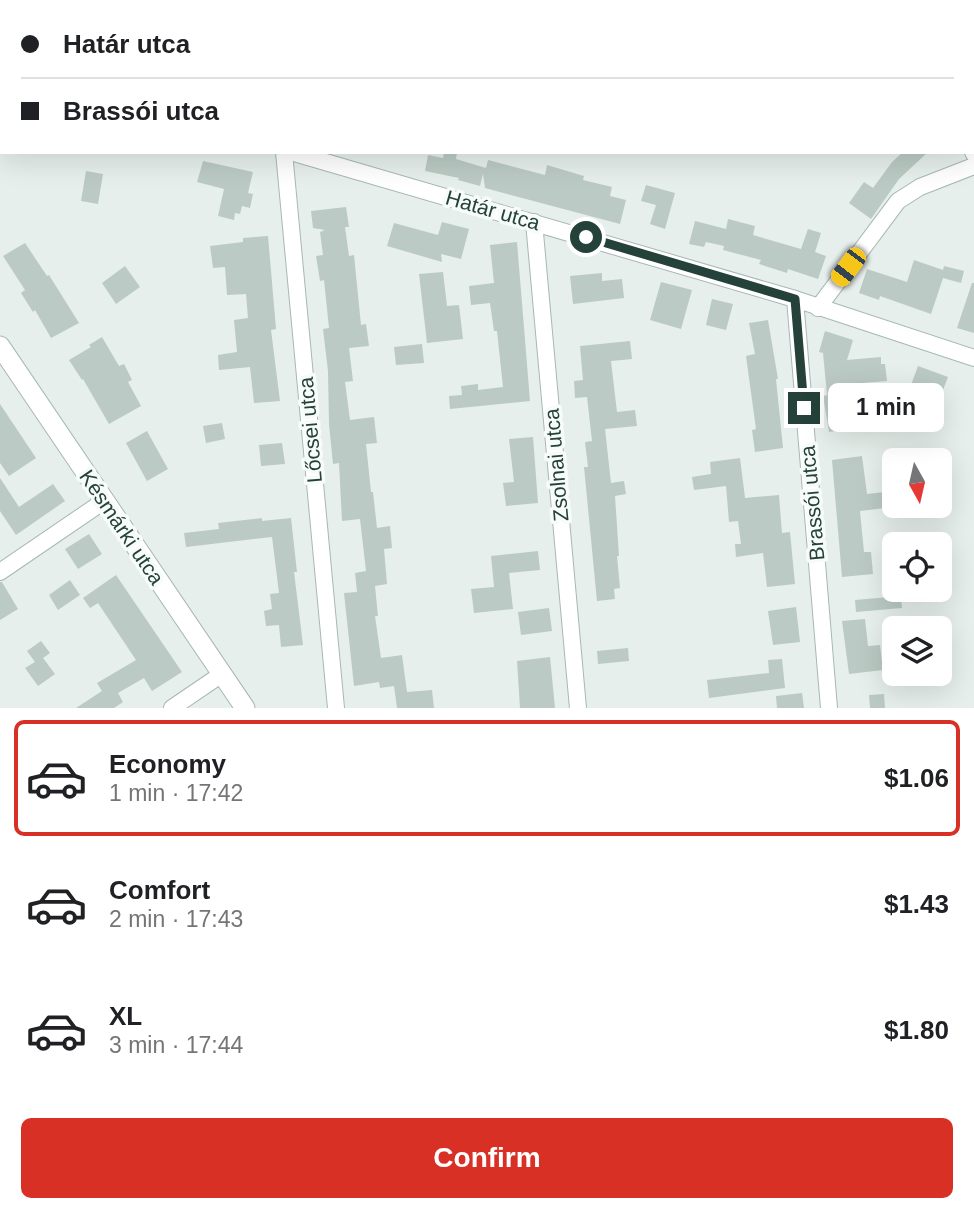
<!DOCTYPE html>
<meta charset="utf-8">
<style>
body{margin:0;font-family:Arial,sans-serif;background:#f6f6f6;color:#202124;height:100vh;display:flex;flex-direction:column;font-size:26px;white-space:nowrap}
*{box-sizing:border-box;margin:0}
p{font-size:23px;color:#757577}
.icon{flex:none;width:38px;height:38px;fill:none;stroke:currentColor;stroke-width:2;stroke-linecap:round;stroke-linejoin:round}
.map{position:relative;height:708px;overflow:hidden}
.drawer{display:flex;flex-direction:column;background:#fff;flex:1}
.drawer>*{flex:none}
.hud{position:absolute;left:0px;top:0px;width:975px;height:154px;box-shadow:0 7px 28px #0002;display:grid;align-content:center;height:154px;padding:0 21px;background:#fff}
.needle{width:46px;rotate:172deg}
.buttons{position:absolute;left:882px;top:448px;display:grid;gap:14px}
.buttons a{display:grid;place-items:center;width:70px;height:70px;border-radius:10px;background:#fff;box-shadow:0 7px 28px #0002;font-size:35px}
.end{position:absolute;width:32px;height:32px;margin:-16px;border:9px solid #24423a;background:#fff;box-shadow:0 0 0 4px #fff}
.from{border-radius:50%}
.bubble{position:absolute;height:49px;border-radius:10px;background:#fff;box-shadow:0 7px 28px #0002;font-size:23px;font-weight:700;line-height:49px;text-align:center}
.car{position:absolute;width:21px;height:42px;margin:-21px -10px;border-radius:9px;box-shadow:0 0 5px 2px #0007;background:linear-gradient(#f5c518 24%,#345 0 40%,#f5c518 0 76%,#345 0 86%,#f5c518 0)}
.hud b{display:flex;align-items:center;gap:24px;height:66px;font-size:26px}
.hud b+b{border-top:2px solid #e0e0e0}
.hud i{width:18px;height:18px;background:#202124}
ul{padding:12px 0 0;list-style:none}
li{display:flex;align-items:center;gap:21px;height:116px;margin:0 14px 10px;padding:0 7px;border:4px solid transparent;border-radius:10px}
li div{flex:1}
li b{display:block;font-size:26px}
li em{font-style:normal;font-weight:700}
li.selected{border-color:#d93025}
li>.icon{width:63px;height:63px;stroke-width:1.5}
.cta{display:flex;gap:14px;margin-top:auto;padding:14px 21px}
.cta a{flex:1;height:80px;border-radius:10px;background:#d93025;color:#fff;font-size:28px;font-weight:700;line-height:80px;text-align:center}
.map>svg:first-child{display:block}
.building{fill:#bbcac4}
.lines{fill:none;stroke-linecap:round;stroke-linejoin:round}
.minor-casing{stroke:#a8b8b2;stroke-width:18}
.tertiary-casing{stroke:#a8b8b2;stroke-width:21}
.minor{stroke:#fff;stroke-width:16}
.tertiary{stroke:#fff;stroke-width:19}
.route{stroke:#24423a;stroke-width:9}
.labels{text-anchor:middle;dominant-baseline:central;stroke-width:7;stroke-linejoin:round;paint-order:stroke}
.street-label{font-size:21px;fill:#24423a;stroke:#f7fbf9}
</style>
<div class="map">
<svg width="974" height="708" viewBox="0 0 974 708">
<rect width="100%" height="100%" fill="#e6efeb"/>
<!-- building -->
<g class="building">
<path d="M 444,152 L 457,152 L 456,159 L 486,168 L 488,160 L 545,175 L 547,165 L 584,176 L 583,180 L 612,187 L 610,196 L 626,200 L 620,224 L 485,188 L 483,174 L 480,186 L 458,180 L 459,178 L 425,171 L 428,155 L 443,158 Z"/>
<path d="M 903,152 L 928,152 L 899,179 L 871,219 L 849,203 L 864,182 L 873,188 L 892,162 Z"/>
<path d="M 203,161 L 253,172 L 248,193 L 253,194 L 250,208 L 242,206 L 240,214 L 235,213 L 234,220 L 218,216 L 224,189 L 197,182 Z"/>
<path d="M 86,171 L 103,174 L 98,204 L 81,201 Z"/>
<path d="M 646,185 L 675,193 L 665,229 L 650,224 L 656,205 L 641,201 Z"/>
<path d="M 346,207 L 349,227 L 345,227 L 349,256 L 354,255 L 361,325 L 366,324 L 369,346 L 349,348 L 353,381 L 345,382 L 350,420 L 374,417 L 377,443 L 366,444 L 371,492 L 373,492 L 377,528 L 390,526 L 392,548 L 384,549 L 387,584 L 375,586 L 378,616 L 375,616 L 381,658 L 402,655 L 407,692 L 432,690 L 434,708 L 397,708 L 394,686 L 380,688 L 379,682 L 354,686 L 344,593 L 357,592 L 355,573 L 366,571 L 360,519 L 342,521 L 339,463 L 333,464 L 329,424 L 328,371 L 323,329 L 329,328 L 324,280 L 320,281 L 316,256 L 323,255 L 320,232 L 325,230 L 313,228 L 311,211 Z"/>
<path d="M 728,219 L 755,226 L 753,235 L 801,249 L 808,229 L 821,233 L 815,252 L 826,256 L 818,279 L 788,269 L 787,273 L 759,264 L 761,260 L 723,250 L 724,246 L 706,242 L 704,247 L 689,244 L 695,221 L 726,229 Z"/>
<path d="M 442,222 L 469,229 L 461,259 L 441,254 L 442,262 L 387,246 L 394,223 L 438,235 Z"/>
<path d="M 268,236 L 276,329 L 271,330 L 280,401 L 254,403 L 250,367 L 219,370 L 218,355 L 237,352 L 234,320 L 248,318 L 246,294 L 227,295 L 225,267 L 213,268 L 210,246 L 243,242 L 243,238 Z"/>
<path d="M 517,242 L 530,401 L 450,409 L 449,396 L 462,395 L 461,386 L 478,384 L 478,390 L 503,387 L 497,331 L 494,331 L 490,303 L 471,305 L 469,286 L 494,283 L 490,245 Z"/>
<path d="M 25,243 L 47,276 L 49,275 L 79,323 L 51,338 L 35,310 L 33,312 L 21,293 L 25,290 L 3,256 Z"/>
<path d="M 914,260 L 943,270 L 944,266 L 964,271 L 961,283 L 943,278 L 931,314 L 880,296 L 879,300 L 859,293 L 867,269 L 907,282 Z"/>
<path d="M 125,266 L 140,287 L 116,304 L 102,283 Z"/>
<path d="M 443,272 L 447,306 L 459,305 L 463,339 L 427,343 L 419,274 Z"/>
<path d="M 602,273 L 602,281 L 622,279 L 624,298 L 573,304 L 570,276 Z"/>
<path d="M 661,282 L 692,290 L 681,329 L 650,320 Z"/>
<path d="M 972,283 L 974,283 L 974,333 L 957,328 Z"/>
<path d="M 712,299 L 733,304 L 726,330 L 706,325 Z"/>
<path d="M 768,320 L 778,379 L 776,379 L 783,448 L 755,452 L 752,430 L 756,429 L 746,356 L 755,354 L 749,323 Z"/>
<path d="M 825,331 L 853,340 L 847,360 L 881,357 L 881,364 L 885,364 L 887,381 L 863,383 L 867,426 L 829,432 L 823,396 L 827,395 L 823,353 L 819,352 Z"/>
<path d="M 102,337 L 119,366 L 124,364 L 132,380 L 128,382 L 141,406 L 109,424 L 83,379 L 82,380 L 69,360 L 91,347 L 89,345 Z"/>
<path d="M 630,341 L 632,359 L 611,361 L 617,412 L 635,410 L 637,426 L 605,429 L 611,483 L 624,481 L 626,494 L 615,496 L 619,556 L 617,556 L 620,588 L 614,589 L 615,599 L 597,601 L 584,467 L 588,467 L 585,442 L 592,441 L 587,397 L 575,398 L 574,381 L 583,380 L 580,346 Z"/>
<path d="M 422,344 L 424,363 L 396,365 L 394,347 Z"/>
<path d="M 918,366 L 948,377 L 941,395 L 911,385 Z"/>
<path d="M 0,404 L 36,458 L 9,476 L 0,463 Z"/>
<path d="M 222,423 L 225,439 L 206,443 L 203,426 Z"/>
<path d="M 147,431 L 168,469 L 147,481 L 126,443 Z"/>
<path d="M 533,437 L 538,503 L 506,506 L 503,483 L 514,482 L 509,439 Z"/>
<path d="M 282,443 L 285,464 L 261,466 L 259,445 Z"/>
<path d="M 862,456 L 867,494 L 894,491 L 894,507 L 860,511 L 864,552 L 871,552 L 873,574 L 842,577 L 832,460 Z"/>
<path d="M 740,458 L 745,498 L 779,495 L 782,533 L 790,532 L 795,584 L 767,587 L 763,553 L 736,557 L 735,544 L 741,544 L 738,521 L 729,522 L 726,486 L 694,490 L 692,477 L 711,474 L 710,462 Z"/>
<path d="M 0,478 L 19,507 L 53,484 L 65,501 L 16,535 L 0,511 Z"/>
<path d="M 262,518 L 262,521 L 291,518 L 297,572 L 294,572 L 303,645 L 281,647 L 279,625 L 266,626 L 264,611 L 272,609 L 270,594 L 279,593 L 272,537 L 186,547 L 184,533 L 219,529 L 218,523 Z"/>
<path d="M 89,534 L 102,554 L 78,569 L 65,549 Z"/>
<path d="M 538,551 L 540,570 L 509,573 L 513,609 L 474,613 L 471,589 L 494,587 L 491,556 Z"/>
<path d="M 116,575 L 182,672 L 152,691 L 144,678 L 118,693 L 123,702 L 114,708 L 76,708 L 102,691 L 97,683 L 136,660 L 98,603 L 90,608 L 83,598 Z"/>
<path d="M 70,580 L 80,595 L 58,610 L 49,595 Z"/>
<path d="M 0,582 L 2,582 L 18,609 L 0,620 Z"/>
<path d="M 901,596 L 902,608 L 856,612 L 855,600 Z"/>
<path d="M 796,607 L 800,642 L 773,645 L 768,611 Z"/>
<path d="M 549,608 L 552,631 L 521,635 L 518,612 Z"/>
<path d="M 865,619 L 868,646 L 880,645 L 883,670 L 849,674 L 842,621 Z"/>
<path d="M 41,641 L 50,653 L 43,658 L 55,674 L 38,686 L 25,668 L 35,662 L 27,651 Z"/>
<path d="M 628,648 L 629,661 L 598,664 L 597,651 Z"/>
<path d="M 550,657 L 555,708 L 520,708 L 517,661 Z"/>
<path d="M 782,659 L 785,688 L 709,698 L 707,680 L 769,673 L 768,660 Z"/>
<path d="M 802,693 L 804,708 L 777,708 L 776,696 Z"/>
<path d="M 884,694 L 885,708 L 870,708 L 869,695 Z"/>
</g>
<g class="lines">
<defs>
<g id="minor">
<path d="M 362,0 L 363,2"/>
<path d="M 662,2 L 662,0"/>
<path d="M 949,2 L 951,0"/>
<path d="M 0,71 L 2,72"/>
<path d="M 284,152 L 336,708"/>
<path d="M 291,152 L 795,299 L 974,358"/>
<path d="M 973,152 L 974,154"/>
<path d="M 534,222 L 578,708"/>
<path d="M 795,299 L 829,708"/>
<path d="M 818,308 L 898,201 L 920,187 L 974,166"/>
<path d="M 0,572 L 104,501"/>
<path d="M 172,708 L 222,674"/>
</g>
<path id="tertiary" d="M 0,346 L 245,708"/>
</defs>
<!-- minor casing -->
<use href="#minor" class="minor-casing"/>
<!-- tertiary casing -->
<use href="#tertiary" class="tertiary-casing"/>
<!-- minor -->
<use href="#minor" class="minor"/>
<!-- tertiary -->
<use href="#tertiary" class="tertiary"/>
</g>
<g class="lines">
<!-- route -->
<path class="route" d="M 586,237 L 795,299 L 804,408"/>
</g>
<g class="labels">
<!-- street labels -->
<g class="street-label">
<text transform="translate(493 210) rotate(16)">Határ utca</text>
<text transform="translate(310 430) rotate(-95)">Lőcsei utca</text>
<text transform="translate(556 465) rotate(-95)">Zsolnai utca</text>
<text transform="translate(812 503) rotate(-95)">Brassói utca</text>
<text transform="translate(122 527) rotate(56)">Késmárki utca</text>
</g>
</g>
</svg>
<div class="buttons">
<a><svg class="needle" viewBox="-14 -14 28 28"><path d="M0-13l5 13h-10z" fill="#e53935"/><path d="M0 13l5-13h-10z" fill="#757577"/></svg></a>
<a><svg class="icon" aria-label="locate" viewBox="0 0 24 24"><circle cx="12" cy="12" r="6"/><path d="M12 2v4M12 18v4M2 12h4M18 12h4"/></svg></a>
<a><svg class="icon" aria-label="layers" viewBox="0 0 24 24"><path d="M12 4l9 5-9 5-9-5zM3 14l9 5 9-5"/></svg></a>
</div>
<i class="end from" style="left:586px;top:237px"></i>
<i class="end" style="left:804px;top:408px"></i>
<div class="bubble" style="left:828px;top:383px;width:116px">1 min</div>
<i class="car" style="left:848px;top:267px;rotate:217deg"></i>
<div class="hud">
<b><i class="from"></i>Határ utca</b>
<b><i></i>Brassói utca</b>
</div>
</div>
<section class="drawer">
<ul>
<li class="selected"><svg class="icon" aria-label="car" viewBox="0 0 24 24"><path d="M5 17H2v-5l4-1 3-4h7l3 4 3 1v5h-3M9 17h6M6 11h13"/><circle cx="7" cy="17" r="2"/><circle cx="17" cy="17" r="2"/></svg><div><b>Economy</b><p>1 min · 17:42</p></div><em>$1.06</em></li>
<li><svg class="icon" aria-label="car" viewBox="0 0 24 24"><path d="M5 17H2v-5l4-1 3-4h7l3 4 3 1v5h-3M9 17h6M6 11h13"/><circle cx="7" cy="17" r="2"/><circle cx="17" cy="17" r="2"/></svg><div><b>Comfort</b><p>2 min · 17:43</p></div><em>$1.43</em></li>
<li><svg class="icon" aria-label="car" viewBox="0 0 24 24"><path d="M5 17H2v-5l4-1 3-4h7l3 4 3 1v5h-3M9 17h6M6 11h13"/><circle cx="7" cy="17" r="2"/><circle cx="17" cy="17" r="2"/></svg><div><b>XL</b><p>3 min · 17:44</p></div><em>$1.80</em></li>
</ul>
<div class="cta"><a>Confirm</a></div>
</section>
